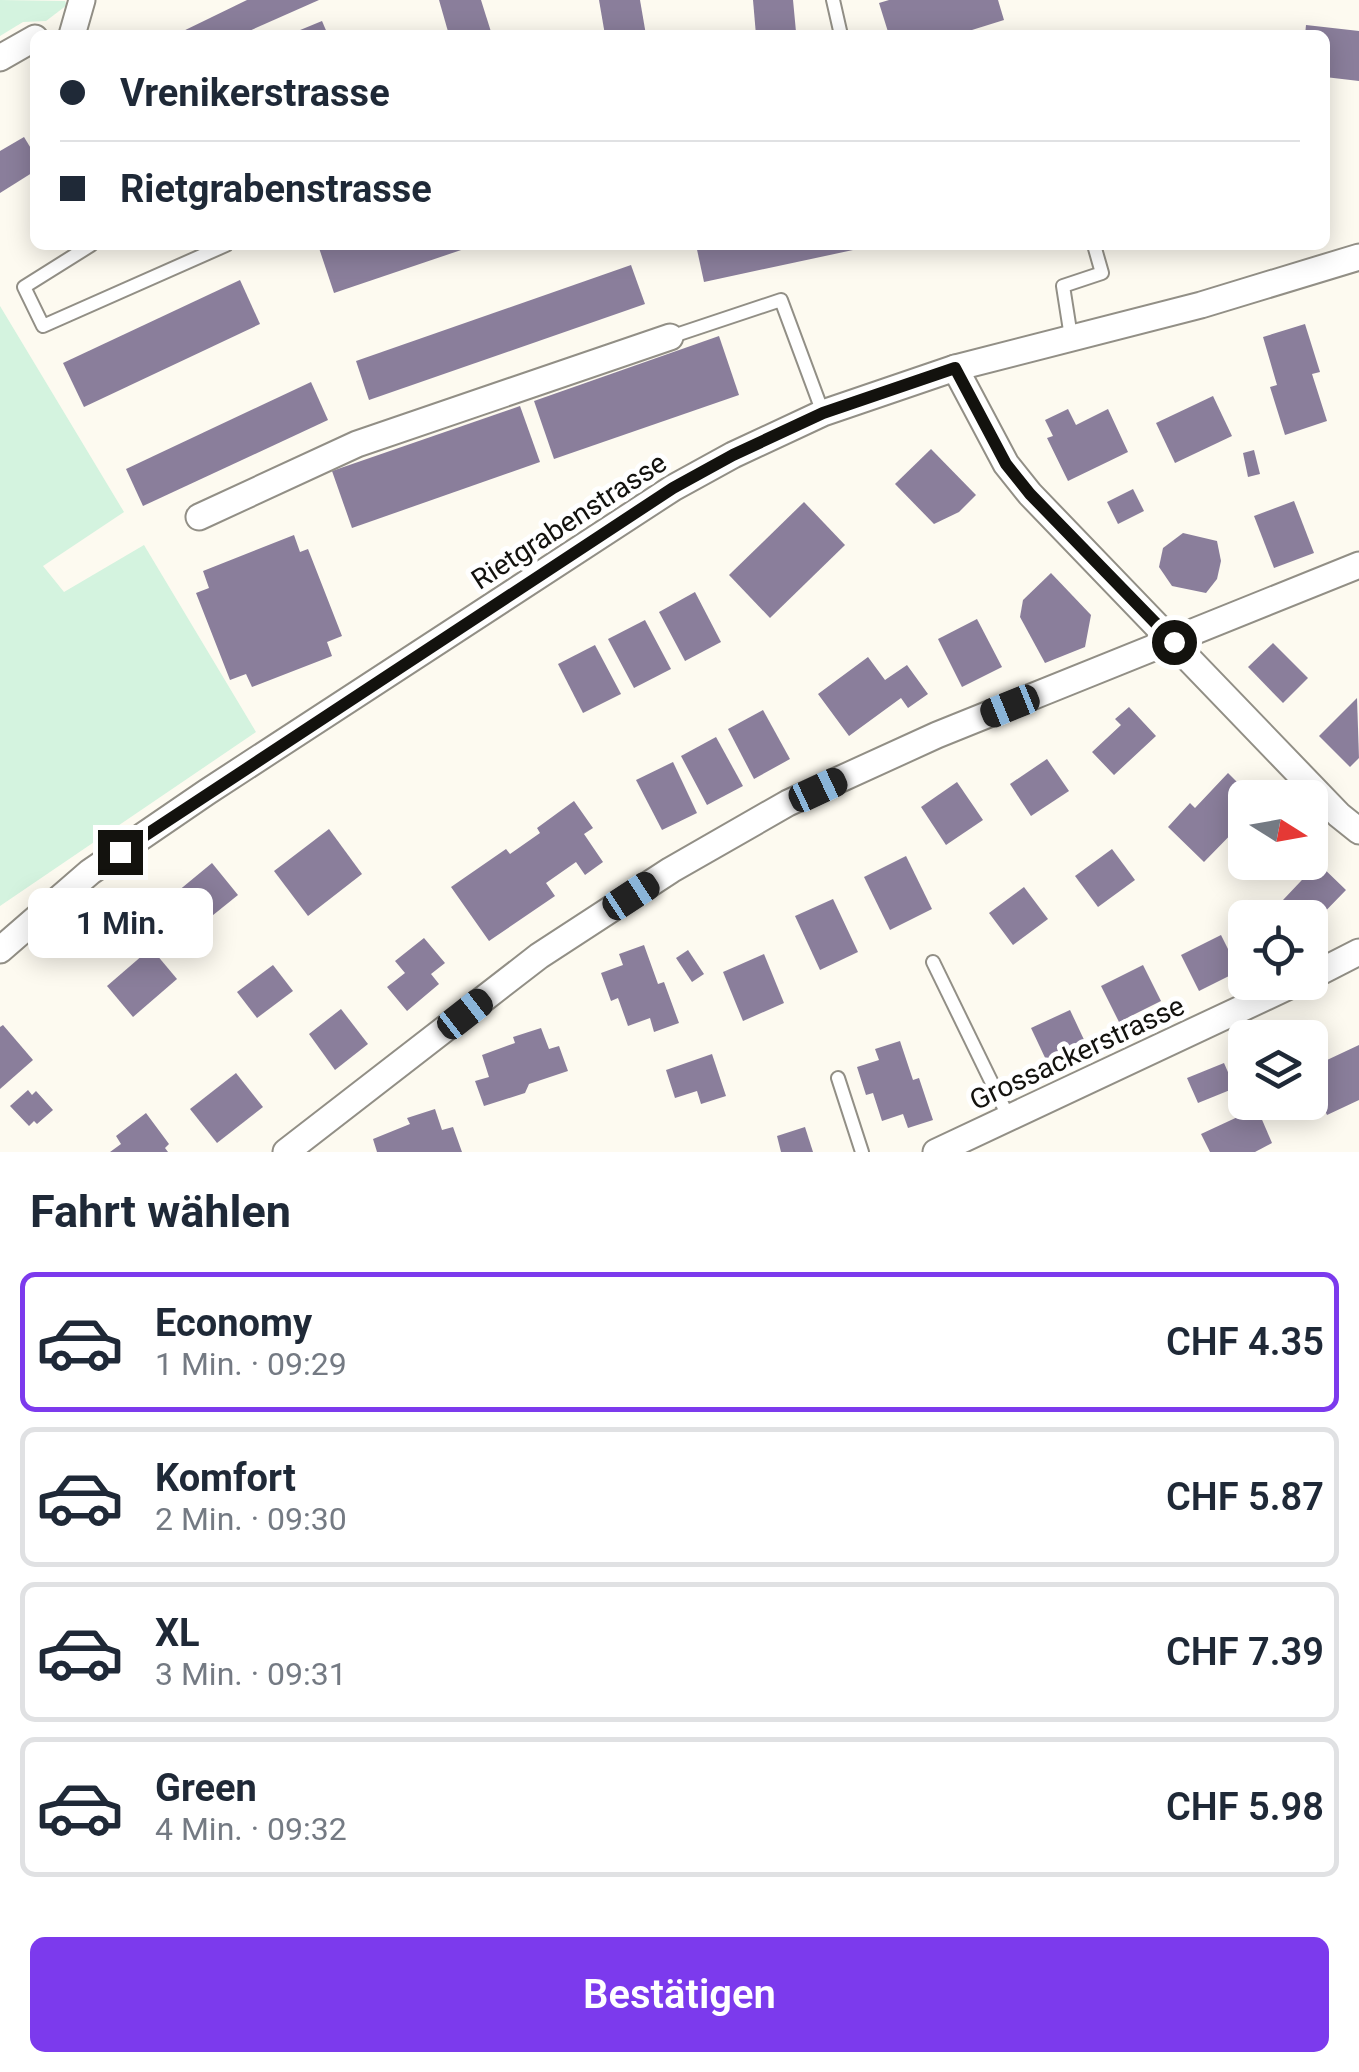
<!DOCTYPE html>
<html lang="de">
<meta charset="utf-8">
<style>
body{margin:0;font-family:Roboto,sans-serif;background:#f6f6f7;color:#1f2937;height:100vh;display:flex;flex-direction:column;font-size:38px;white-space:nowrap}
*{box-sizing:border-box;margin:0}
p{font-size:32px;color:#747a83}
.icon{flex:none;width:55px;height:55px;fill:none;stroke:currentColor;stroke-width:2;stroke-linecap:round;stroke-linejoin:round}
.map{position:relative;height:1152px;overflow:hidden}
.drawer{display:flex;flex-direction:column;background:#fff;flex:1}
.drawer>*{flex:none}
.guide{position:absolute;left:30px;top:30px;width:1300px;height:220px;border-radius:15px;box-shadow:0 5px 25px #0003;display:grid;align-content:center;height:220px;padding:0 30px;background:#fff}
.needle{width:65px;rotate:101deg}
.tools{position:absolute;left:1228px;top:780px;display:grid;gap:20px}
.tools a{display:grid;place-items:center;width:100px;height:100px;border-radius:15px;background:#fff;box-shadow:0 5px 25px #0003;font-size:50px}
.end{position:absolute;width:45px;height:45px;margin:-22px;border:12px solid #13120e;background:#fff;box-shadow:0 0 0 5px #fff}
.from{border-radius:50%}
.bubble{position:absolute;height:70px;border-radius:15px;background:#fff;box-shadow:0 5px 25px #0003;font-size:32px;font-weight:600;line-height:70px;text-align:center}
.car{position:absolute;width:30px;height:60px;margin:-30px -15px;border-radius:12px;box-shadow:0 0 8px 2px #0007;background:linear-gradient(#222 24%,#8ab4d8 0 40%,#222 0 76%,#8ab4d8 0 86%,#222 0)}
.guide b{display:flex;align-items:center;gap:35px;height:95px;font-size:38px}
.guide b+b{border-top:2px solid #e0e1e3}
.guide i{width:25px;height:25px;background:#1f2937}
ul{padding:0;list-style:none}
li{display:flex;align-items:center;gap:30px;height:140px;margin:0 20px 15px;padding:0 10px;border:5px solid #e0e1e3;border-radius:15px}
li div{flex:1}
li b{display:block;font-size:38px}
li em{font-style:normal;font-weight:600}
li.active{border-color:#7c3aed}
li>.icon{width:90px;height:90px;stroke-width:1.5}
h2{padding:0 30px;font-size:45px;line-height:120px}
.cta{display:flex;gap:20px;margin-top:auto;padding:20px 30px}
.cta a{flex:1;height:115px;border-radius:15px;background:#7c3aed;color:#fff;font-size:40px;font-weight:600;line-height:115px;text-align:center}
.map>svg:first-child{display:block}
.green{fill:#d4f3df}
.building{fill:#8a7e9b}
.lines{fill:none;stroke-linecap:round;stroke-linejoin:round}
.lane-casing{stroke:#928f86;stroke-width:16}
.street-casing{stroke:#928f86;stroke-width:29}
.lane{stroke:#fff;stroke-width:12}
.street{stroke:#fff;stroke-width:25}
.route{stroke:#13120e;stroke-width:12}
.labels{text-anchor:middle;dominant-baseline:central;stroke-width:10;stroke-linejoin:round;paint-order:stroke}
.street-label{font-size:28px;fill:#13120e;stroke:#fff}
</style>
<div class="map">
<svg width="1359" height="1152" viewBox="0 0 1359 1152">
<rect width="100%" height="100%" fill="#fdfaf0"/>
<!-- green -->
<g class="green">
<path d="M 0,0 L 65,1 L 67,5 L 46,21 L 23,22 L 0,36 Z"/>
<path d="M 0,306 L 124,512 L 43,566 L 64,592 L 144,545 L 256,732 L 0,906 Z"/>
</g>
<!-- building -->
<g class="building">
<path d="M 247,0 L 319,0 L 240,35 L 175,35 Z"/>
<path d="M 439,0 L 481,0 L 492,35 L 449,35 Z"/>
<path d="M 599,0 L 640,0 L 646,35 L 605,35 Z"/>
<path d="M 753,0 L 793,0 L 796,32 L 756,35 Z"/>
<path d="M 889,0 L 998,0 L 1004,20 L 956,35 L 889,35 L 879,3 Z"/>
<path d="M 322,21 L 328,35 L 288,35 Z"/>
<path d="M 1306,25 L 1359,31 L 1359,81 L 1325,77 L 1325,35 L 1305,35 Z"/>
<path d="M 24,137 L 35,155 L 35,171 L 0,193 L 0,151 Z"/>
<path d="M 326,245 L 473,245 L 473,246 L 334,293 L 319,248 Z"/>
<path d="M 696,245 L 867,245 L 867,247 L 704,282 Z"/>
<path d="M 631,265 L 645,304 L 369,400 L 356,361 Z"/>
<path d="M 240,280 L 260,324 L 84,407 L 63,363 Z"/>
<path d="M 1305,324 L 1320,372 L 1312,374 L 1327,421 L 1285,435 L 1270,387 L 1277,385 L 1263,337 Z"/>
<path d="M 719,336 L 739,395 L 554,459 L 534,401 Z"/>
<path d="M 311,382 L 328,420 L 143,506 L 126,469 Z"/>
<path d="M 1213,396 L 1232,436 L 1175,463 L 1156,423 Z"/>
<path d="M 520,406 L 540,462 L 352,528 L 332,471 Z"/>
<path d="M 1068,409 L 1076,425 L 1108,409 L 1128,452 L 1068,481 L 1047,438 L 1053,436 L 1045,420 Z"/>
<path d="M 931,449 L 976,495 L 959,512 L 934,524 L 895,484 Z"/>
<path d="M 1254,450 L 1260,474 L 1248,477 L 1243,453 Z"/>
<path d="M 1133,489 L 1144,511 L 1118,524 L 1107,502 Z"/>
<path d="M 1294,501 L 1314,553 L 1274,568 L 1254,516 Z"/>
<path d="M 804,502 L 845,545 L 770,618 L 729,575 Z"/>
<path d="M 1183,533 L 1217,541 L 1221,561 L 1217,579 L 1206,593 L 1172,586 L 1159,567 L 1163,548 Z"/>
<path d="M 294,535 L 300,552 L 308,549 L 342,636 L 327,642 L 332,656 L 252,687 L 246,674 L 230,680 L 196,593 L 209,588 L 203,571 Z"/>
<path d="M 1051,573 L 1091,615 L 1085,647 L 1045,663 L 1020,617 L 1023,600 Z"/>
<path d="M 695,592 L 721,642 L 685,661 L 659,612 Z"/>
<path d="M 977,619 L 1002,667 L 962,687 L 938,639 Z"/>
<path d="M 645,620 L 671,669 L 634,688 L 608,639 Z"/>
<path d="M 1273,643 L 1308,678 L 1283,703 L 1248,667 Z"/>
<path d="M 595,645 L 621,694 L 583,713 L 558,664 Z"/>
<path d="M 868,657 L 885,680 L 907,665 L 928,694 L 908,708 L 901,698 L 849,736 L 818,694 Z"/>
<path d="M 1357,698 L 1359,758 L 1350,767 L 1319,736 Z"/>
<path d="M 1129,707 L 1156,736 L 1114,775 L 1092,752 L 1121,725 L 1115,719 Z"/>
<path d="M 763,710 L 790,759 L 754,779 L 728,729 Z"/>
<path d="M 716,737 L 743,786 L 707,805 L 681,756 Z"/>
<path d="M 1047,759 L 1069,791 L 1031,816 L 1010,784 Z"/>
<path d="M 673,762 L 697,813 L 662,830 L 636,780 Z"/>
<path d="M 1228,773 L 1253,798 L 1245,798 L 1245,820 L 1204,862 L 1168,827 L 1190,803 L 1195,808 Z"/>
<path d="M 957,782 L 983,820 L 946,845 L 921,807 Z"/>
<path d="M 574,801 L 593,828 L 584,834 L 603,862 L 585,875 L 576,862 L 546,883 L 555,896 L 489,941 L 451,887 L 506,849 L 510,854 L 540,833 L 537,828 Z"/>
<path d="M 329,829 L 362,874 L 308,916 L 274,871 Z"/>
<path d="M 1112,849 L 1135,880 L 1098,907 L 1075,876 Z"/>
<path d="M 906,856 L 932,909 L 890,930 L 864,877 Z"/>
<path d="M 212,863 L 238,895 L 192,932 L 166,901 Z"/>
<path d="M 1318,863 L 1346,890 L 1310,927 L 1310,918 L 1266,918 Z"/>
<path d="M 1024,887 L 1048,919 L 1013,945 L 989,913 Z"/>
<path d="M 833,899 L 858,952 L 820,970 L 795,916 Z"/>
<path d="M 1221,935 L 1239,971 L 1199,991 L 1181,955 Z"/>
<path d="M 424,938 L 445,963 L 431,974 L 439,984 L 407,1011 L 387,987 L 405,973 L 395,961 Z"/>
<path d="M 644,945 L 658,984 L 664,982 L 679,1023 L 654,1032 L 650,1018 L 628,1026 L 618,998 L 611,1001 L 601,973 L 623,965 L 619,954 Z"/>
<path d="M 151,948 L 177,979 L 133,1017 L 107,986 Z"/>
<path d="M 688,950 L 704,974 L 692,982 L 676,958 Z"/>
<path d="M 764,954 L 784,1003 L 743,1021 L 723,972 Z"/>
<path d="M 273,965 L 293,991 L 257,1018 L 237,992 Z"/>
<path d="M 1143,965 L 1161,1001 L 1119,1022 L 1101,986 Z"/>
<path d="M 341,1009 L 368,1044 L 335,1070 L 309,1034 Z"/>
<path d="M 1070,1010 L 1087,1046 L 1048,1064 L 1031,1028 Z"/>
<path d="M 3,1025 L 33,1060 L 0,1089 L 0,1027 Z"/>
<path d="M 541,1028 L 549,1049 L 559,1046 L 568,1071 L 529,1084 L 525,1093 L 484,1106 L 475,1081 L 489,1077 L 482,1055 L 515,1043 L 513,1037 Z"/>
<path d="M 900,1041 L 913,1080 L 919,1078 L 933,1120 L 908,1128 L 903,1114 L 882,1121 L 873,1093 L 866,1095 L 857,1067 L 879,1060 L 875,1049 Z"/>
<path d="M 1359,1045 L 1359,1100 L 1327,1115 L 1319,1098 L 1310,1102 L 1310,1068 Z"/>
<path d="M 712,1054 L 726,1096 L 701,1104 L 697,1091 L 675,1098 L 666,1070 Z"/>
<path d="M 1224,1063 L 1235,1088 L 1198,1103 L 1187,1078 Z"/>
<path d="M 236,1073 L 263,1107 L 217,1143 L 190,1109 Z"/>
<path d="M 28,1090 L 32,1095 L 36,1091 L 53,1110 L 37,1124 L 34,1121 L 29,1126 L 10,1106 Z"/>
<path d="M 1257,1108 L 1272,1143 L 1255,1152 L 1210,1152 L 1201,1134 Z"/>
<path d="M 435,1109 L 442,1130 L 453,1127 L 462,1152 L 377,1152 L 373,1139 L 410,1124 L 407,1118 Z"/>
<path d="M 146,1113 L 169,1144 L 165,1148 L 168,1152 L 110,1152 L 121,1144 L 116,1136 Z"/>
<path d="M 805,1127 L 813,1152 L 781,1152 L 777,1136 Z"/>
</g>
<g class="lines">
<defs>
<g id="lane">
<path d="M 833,0 L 841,35"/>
<path d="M 91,245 L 24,287 L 43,326 L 226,245"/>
<path d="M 670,337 L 781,300 L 823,413"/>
<path d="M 1071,337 L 1063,286 L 1102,273 L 1094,245"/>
<path d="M 933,962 L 1009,1118"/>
<path d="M 838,1078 L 862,1152"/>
</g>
<g id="street">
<path d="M 72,35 L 82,0"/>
<path d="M 0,58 L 35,38"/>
<path d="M 955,368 L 1006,464 L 1030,494 L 1339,815 L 1359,831"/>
<path d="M 199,517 L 357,444 L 670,337"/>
<path d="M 0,950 L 90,872 L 207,792 L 673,488 L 733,455 L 823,413 L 955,368 L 1201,305 L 1359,257"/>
<path d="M 1310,977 L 1359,952"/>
<path d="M 286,1152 L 539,956 L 671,870 L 788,803 L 937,735 L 1359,565"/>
<path d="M 936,1152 L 1298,982"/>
</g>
</defs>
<!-- lane casing -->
<use href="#lane" class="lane-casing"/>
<!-- street casing -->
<use href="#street" class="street-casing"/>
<!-- lane -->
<use href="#lane" class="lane"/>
<!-- street -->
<use href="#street" class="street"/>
</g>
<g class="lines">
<!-- route -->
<path class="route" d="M 120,852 L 673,488 L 733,455 L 823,413 L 955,368 L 1006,464 L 1030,494 L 1174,642"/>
</g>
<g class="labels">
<!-- street labels -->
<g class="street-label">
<text transform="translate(569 521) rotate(-33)">Rietgrabenstrasse</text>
<text transform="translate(1077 1053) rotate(-25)">Grossackerstrasse</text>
</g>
</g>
</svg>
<div class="tools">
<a><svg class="needle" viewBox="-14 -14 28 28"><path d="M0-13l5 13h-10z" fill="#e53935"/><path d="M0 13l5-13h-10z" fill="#747a83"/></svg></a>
<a><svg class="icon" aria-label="locate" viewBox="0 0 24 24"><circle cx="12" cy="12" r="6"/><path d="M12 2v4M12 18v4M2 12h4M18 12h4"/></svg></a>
<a><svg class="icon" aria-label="layers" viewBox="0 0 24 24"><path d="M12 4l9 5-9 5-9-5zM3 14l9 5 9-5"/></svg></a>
</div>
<i class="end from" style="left:1174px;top:642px"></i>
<i class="end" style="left:120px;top:852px"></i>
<div class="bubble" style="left:28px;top:888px;width:185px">1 Min.</div>
<i class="car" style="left:1010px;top:706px;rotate:248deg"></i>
<i class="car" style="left:818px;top:790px;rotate:65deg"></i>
<i class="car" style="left:631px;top:896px;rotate:57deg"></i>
<i class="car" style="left:465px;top:1014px;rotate:52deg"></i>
<div class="guide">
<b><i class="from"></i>Vrenikerstrasse</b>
<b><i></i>Rietgrabenstrasse</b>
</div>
</div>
<section class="drawer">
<h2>Fahrt wählen</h2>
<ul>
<li class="active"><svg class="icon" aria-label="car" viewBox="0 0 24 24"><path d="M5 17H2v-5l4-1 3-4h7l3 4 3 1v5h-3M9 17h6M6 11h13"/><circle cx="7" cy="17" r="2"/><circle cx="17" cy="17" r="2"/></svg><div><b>Economy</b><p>1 Min. · 09:29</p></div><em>CHF 4.35</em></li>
<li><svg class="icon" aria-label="car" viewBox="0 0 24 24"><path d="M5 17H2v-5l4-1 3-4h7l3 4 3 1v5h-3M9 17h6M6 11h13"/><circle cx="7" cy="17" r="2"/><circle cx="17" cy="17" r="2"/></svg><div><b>Komfort</b><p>2 Min. · 09:30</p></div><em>CHF 5.87</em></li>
<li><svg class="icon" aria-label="car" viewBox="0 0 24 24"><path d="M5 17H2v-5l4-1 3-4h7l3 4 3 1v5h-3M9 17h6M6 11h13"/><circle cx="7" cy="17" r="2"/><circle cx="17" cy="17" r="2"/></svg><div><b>XL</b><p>3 Min. · 09:31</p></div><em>CHF 7.39</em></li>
<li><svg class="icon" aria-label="car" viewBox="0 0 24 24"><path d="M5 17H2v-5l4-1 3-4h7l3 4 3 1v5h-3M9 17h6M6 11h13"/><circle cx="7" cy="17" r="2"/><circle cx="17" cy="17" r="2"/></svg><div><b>Green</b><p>4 Min. · 09:32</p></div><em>CHF 5.98</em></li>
</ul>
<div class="cta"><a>Bestätigen</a></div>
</section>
